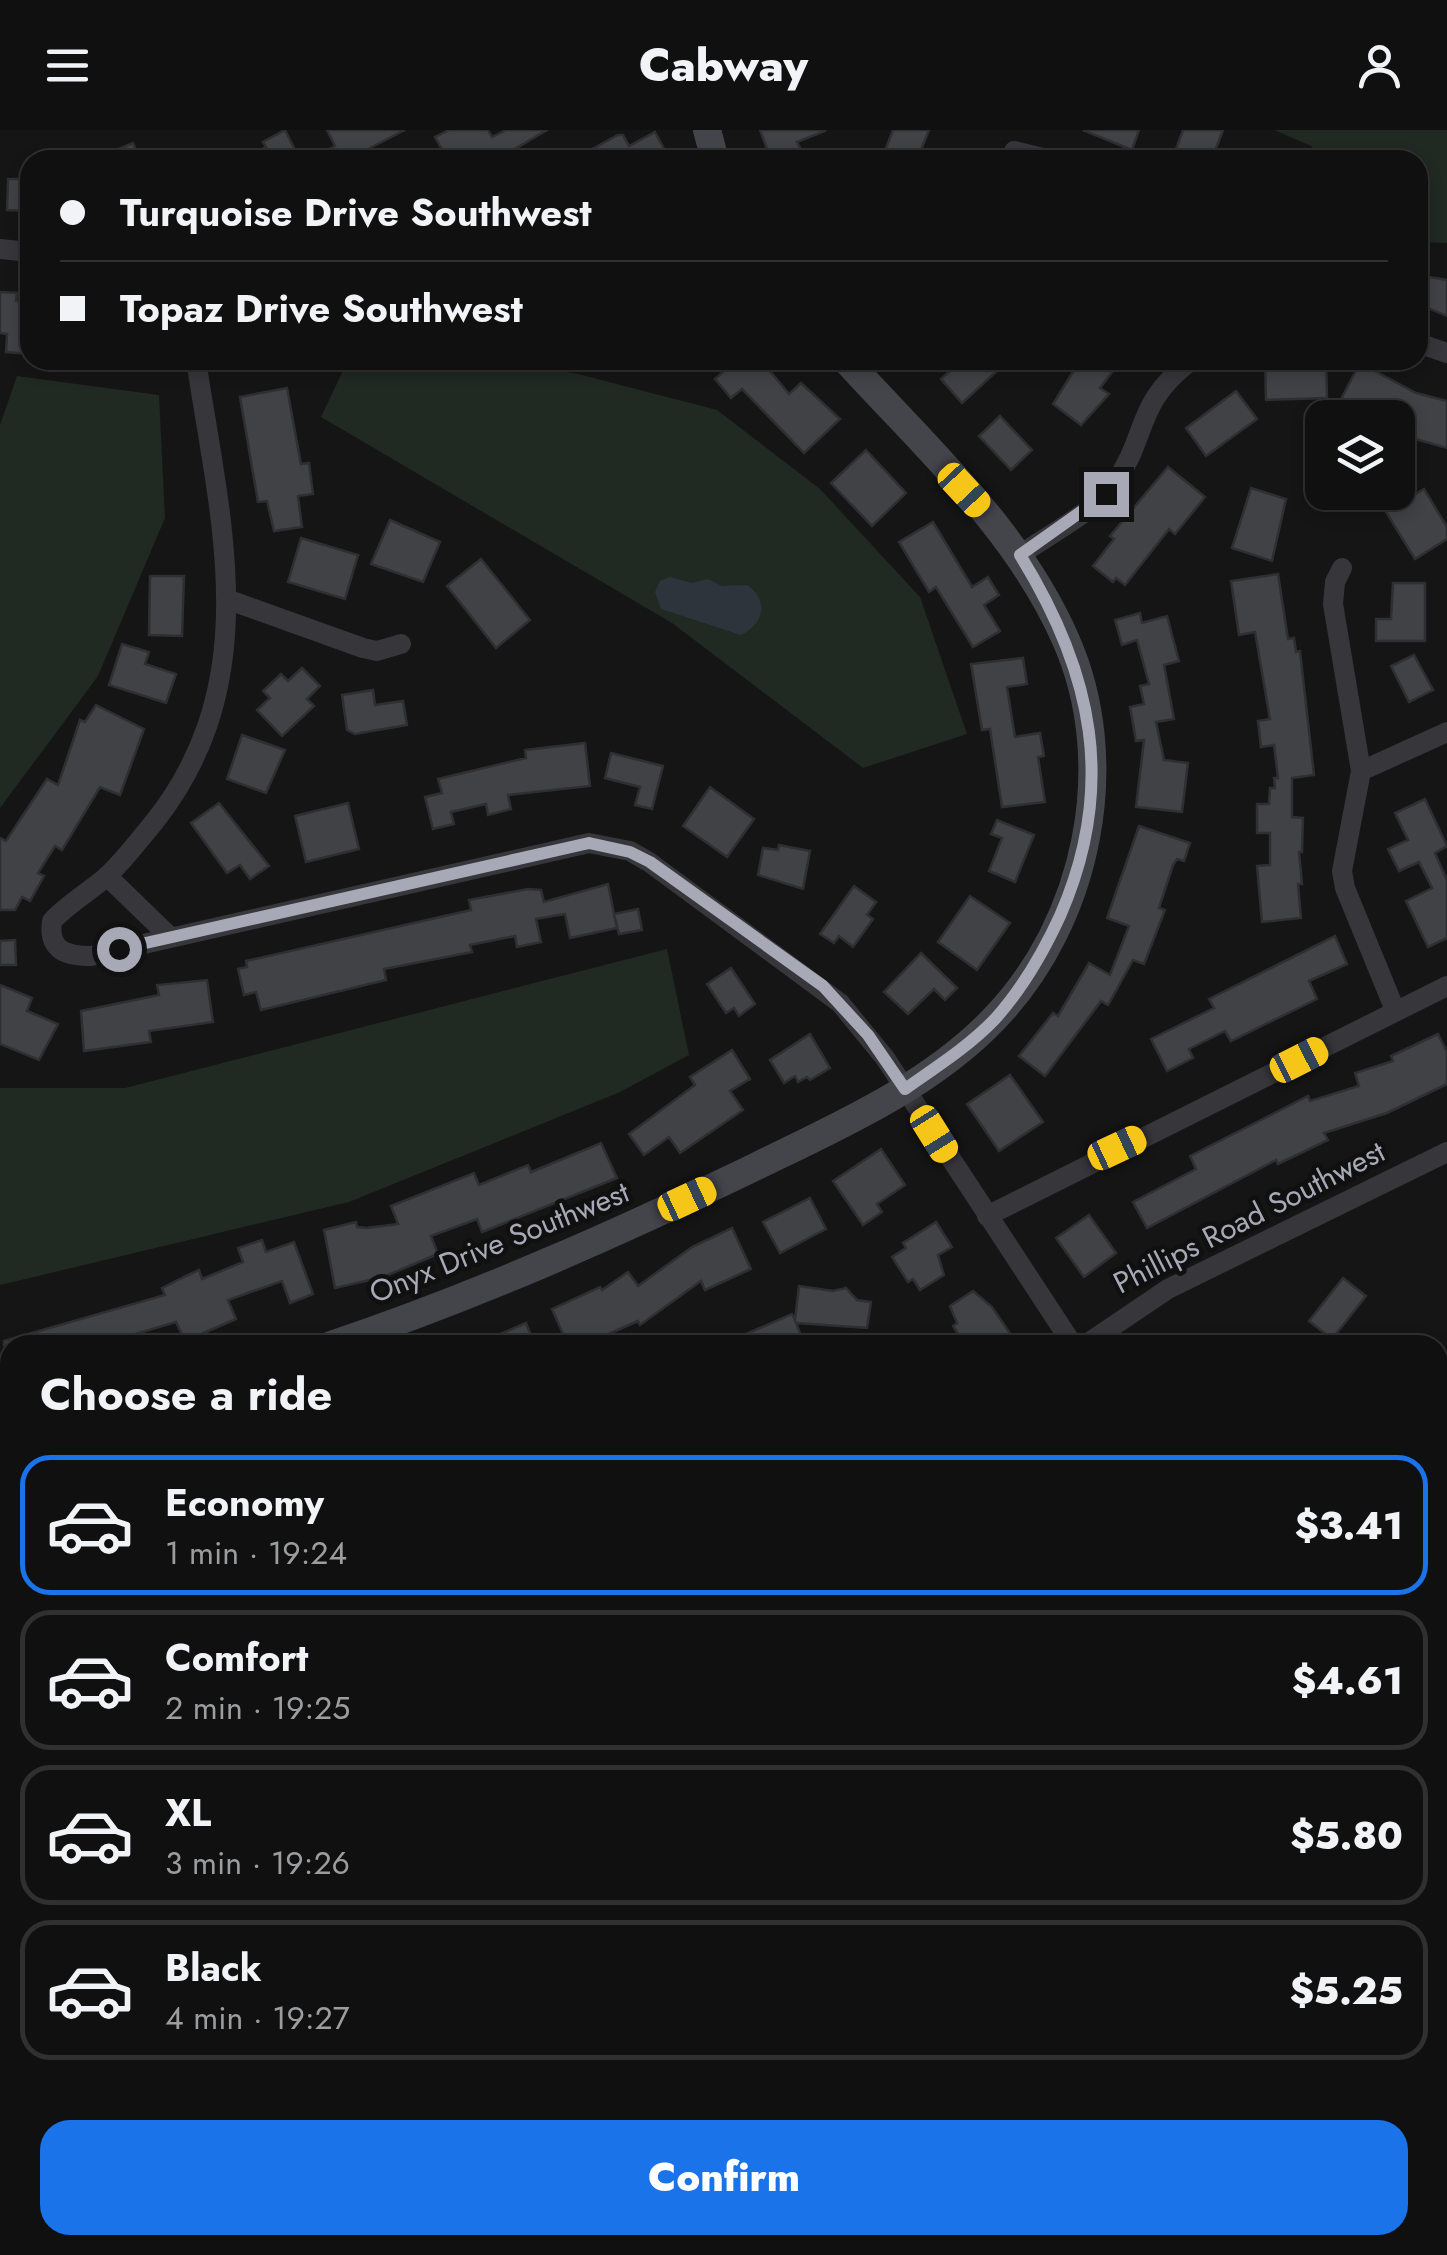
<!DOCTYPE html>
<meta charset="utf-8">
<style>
body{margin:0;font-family:Jost,sans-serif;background:#191919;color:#f1f3f6;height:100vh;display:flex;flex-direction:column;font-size:38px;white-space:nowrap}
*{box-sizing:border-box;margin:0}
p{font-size:32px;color:#9c9d9f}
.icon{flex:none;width:55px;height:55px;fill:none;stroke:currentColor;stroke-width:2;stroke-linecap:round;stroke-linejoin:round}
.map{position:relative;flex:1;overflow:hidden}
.sheet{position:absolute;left:0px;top:1205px;width:1448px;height:920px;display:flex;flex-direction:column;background:#101010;border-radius:30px 30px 0 0;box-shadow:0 5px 15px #0003,0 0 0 2px #303030}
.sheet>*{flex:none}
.top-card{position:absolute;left:20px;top:20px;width:1408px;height:220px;border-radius:30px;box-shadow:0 5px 15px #0003,0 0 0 2px #303030;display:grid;align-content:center;height:220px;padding:0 40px;background:#101010}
.controls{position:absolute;left:1305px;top:270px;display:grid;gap:20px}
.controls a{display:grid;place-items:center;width:110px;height:110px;border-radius:20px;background:#101010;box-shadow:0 5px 15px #0003,0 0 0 2px #303030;font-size:50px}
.end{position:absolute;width:45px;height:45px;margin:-22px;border:12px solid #a7aab6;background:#111;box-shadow:0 0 0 5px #111}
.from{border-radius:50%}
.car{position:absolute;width:30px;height:60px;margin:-30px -15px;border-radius:12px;box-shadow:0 0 8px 2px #0007;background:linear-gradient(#f5c518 24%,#345 0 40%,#f5c518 0 76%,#345 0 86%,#f5c518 0)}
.top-card b{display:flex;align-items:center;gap:35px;height:95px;font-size:38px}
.top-card b+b{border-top:2px solid #303030}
.top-card i{width:25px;height:25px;background:#f1f3f6}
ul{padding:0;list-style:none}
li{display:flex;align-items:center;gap:30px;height:140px;margin:0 20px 15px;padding:0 20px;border:5px solid #303030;border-radius:30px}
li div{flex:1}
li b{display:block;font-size:38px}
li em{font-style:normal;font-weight:800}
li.current{border-color:#1a73e8}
li>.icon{width:90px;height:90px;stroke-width:1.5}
h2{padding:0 40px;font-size:45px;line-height:120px}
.cta{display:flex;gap:20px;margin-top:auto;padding:20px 40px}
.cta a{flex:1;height:115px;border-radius:30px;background:#1a73e8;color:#fff;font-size:40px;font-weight:800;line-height:115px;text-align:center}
header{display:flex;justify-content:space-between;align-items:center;height:130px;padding:0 40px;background:#101010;font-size:45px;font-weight:800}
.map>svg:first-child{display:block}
.green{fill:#212923}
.water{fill:#2e343c}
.building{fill:#414246;stroke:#2f2f32;stroke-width:2.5}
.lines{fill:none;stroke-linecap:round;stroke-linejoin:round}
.street{stroke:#36363b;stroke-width:20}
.secondary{stroke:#44454b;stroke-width:28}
.route{stroke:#a7aab6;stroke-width:12}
.labels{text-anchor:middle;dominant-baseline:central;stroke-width:9;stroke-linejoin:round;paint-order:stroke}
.street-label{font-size:30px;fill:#a7aab6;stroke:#101011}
</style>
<header><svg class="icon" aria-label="menu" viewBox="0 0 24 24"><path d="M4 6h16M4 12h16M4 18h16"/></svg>Cabway<svg class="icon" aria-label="person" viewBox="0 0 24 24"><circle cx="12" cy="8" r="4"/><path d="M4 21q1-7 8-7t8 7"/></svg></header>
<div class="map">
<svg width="1447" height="2125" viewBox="0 0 1447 2125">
<rect width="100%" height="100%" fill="#151516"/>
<!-- green -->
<g class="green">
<path d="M 1274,0 L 1447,0 L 1447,113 L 1418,112 L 1418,30 L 1325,30 L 1311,16 Z"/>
<path d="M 348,230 L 497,230 L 578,244 L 717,280 L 820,359 L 920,467 L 967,604 L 863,638 L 672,493 L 321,287 Z"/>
<path d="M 17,246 L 159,265 L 165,388 L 98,546 L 0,678 L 0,295 Z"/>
<path d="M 667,819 L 689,925 L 620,962 L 349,1072 L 0,1155 L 0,958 L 125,958 Z"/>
<path d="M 0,1777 L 10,1781 L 10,2115 L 686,2115 L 682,2125 L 0,2125 Z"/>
</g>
<!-- water -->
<path class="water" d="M 670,447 L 692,453 L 708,449 L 722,456 L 747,455 C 769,470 765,493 741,505 L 661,479 L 655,462 L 660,451 Z"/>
<!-- building -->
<g class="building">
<path d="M 285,0 L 300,30 L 240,30 L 266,17 L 263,12 Z"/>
<path d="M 327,0 L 405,0 L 370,18 L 373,25 L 364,30 L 308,30 L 335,16 Z"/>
<path d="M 449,0 L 488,0 L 492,7 L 506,0 L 547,0 L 496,30 L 448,30 L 435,7 Z"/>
<path d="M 760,0 L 825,0 L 825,1 L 797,12 L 806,30 L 771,30 Z"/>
<path d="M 893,0 L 929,0 L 917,30 L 884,23 Z"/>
<path d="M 1083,0 L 1139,0 L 1132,20 Z"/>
<path d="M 1183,0 L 1223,0 L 1212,29 L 1199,24 L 1197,30 L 1172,30 Z"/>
<path d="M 655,2 L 670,30 L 572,30 L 618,5 L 623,5 L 629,16 Z"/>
<path d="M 133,13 L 140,30 L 93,30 Z"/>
<path d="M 8,49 L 29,49 L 28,81 L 7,80 Z"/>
<path d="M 1418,145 L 1447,150 L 1447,186 L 1418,174 Z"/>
<path d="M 0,162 L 17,163 L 16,171 L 30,172 L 30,224 L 6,222 L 7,204 L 0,203 Z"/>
<path d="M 718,230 L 761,230 L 789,264 L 801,253 L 840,289 L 804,323 L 742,259 L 731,268 L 715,249 L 726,239 Z"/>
<path d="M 944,230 L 985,230 L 996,242 L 962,273 L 941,249 L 952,239 Z"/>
<path d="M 1058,230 L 1121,230 L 1100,258 L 1109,264 L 1081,295 L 1053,274 L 1073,242 Z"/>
<path d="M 1265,230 L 1326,230 L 1327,268 L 1266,270 Z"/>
<path d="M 1360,233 L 1416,263 L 1447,271 L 1447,318 L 1398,304 L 1398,288 L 1363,288 L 1338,275 Z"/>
<path d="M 287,258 L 301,334 L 309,333 L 313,364 L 298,366 L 302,397 L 274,401 L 267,371 L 258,372 L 240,267 Z"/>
<path d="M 1236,261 L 1257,289 L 1206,326 L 1186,298 Z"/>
<path d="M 1000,286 L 1032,320 L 1011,340 L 979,306 Z"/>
<path d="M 866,320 L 906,363 L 872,396 L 831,353 Z"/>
<path d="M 1168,337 L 1205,367 L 1175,404 L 1169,399 L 1125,455 L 1116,448 L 1113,452 L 1093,436 L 1114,409 L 1110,406 Z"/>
<path d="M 1251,358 L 1286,369 L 1272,431 L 1232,418 Z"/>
<path d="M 1424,359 L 1447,397 L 1447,409 L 1415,429 L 1386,382 Z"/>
<path d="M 390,390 L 440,412 L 423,452 L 371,434 Z"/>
<path d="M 933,392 L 972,457 L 988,447 L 999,465 L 984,475 L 1000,501 L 973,517 L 936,457 L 929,462 L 899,412 Z"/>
<path d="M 301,408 L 358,425 L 345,469 L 288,452 Z"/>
<path d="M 481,429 L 530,490 L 496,518 L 447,456 Z"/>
<path d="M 1278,444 L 1288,509 L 1294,508 L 1296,522 L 1300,521 L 1314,645 L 1292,648 L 1292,687 L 1303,688 L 1302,722 L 1299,722 L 1302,754 L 1298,754 L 1301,788 L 1262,792 L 1257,736 L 1270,735 L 1270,703 L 1257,703 L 1257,674 L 1269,674 L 1270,658 L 1275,658 L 1274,648 L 1278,648 L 1274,615 L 1261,617 L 1258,591 L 1270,589 L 1255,502 L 1239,505 L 1231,451 Z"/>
<path d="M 150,446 L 184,446 L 182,506 L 149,505 Z"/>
<path d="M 1393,453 L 1425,453 L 1425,511 L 1376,511 L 1376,489 L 1391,489 Z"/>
<path d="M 1140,483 L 1142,493 L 1167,486 L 1179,531 L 1164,535 L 1174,589 L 1156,592 L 1164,630 L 1188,633 L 1182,682 L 1136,677 L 1144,610 L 1136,611 L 1130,577 L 1144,574 L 1140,556 L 1149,554 L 1137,510 L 1122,515 L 1115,490 Z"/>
<path d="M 122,514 L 149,522 L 145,534 L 176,544 L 166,573 L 109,555 Z"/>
<path d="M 1414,525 L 1433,560 L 1409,572 L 1391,536 Z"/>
<path d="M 1023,528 L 1027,554 L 1007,557 L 1015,607 L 1040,603 L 1044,626 L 1038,627 L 1045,672 L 1002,677 L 990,599 L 982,600 L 971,534 Z"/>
<path d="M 302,538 L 320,556 L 307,569 L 314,576 L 282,606 L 257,580 L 270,568 L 263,561 L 281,544 L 288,551 Z"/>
<path d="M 373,560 L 375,575 L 403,571 L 407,595 L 355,604 L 347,600 L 342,565 Z"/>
<path d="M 96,575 L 144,599 L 120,665 L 100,657 L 62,720 L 55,716 L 38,743 L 44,746 L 30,771 L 22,767 L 15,780 L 0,780 L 0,708 L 6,711 L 47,649 L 58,655 L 80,590 L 85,592 Z"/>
<path d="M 242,605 L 285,620 L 266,663 L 227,649 Z"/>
<path d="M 585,613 L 590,656 L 508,665 L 511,679 L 488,685 L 486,674 L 451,682 L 454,694 L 433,699 L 425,667 L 442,663 L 438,649 L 526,628 L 525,620 Z"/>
<path d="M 611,623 L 663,636 L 652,679 L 635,675 L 640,657 L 605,648 Z"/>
<path d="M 710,657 L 754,689 L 727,727 L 683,696 Z"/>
<path d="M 1425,669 L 1447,716 L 1435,723 L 1447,750 L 1447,808 L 1428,817 L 1406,771 L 1432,758 L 1419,732 L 1399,741 L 1388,719 L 1408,710 L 1395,683 Z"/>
<path d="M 219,673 L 269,736 L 250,749 L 240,735 L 227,743 L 191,693 Z"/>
<path d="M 348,673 L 359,719 L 306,732 L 295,686 Z"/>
<path d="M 997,690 L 1034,705 L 1015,752 L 989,741 L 1002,708 L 991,704 Z"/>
<path d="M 1139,696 L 1190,713 L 1184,731 L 1177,729 L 1173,735 L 1159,778 L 1165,780 L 1144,834 L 1133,830 L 1108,875 L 1101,871 L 1045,946 L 1019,926 L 1053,883 L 1058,886 L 1089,833 L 1110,845 L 1129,796 L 1107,788 Z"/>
<path d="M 779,715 L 810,721 L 803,759 L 758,745 L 763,718 L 778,720 Z"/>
<path d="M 608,754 L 617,798 L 570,808 L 565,784 L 536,789 L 541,812 L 517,817 L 515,806 L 470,815 L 472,822 L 384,839 L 386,850 L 261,880 L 256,862 L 244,865 L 238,839 L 247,837 L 246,831 L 471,780 L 469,770 L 528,759 L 541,760 L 544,772 Z"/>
<path d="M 854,756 L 876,772 L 867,785 L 873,789 L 853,817 L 839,806 L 834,813 L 820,804 Z"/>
<path d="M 970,766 L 1010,793 L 977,840 L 938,812 Z"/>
<path d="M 638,779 L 642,800 L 619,804 L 614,784 Z"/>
<path d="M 1335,806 L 1347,834 L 1309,851 L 1317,869 L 1231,911 L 1225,901 L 1189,919 L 1193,928 L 1167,941 L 1151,909 L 1214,878 L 1209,869 Z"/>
<path d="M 15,810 L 16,835 L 0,835 L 0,811 Z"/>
<path d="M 921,823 L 957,858 L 945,870 L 934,859 L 908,884 L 884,862 Z"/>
<path d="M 731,838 L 755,874 L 739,886 L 734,878 L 726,883 L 707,854 Z"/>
<path d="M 207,850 L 213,892 L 149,901 L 151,912 L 84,921 L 81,881 L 159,865 L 157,855 Z"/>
<path d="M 0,855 L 32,868 L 27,881 L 58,894 L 39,930 L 0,914 Z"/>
<path d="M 810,904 L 830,938 L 810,950 L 807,947 L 798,952 L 795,946 L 784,953 L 770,930 Z"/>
<path d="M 1438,904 L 1447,922 L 1447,954 L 1387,983 L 1324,1003 L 1328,1010 L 1278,1034 L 1276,1030 L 1147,1098 L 1133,1072 L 1196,1039 L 1190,1026 L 1308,966 L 1310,971 L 1359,956 L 1355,943 L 1393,931 L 1391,926 Z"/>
<path d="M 732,920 L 750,949 L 730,961 L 743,980 L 680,1023 L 669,1007 L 644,1025 L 629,1004 L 695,955 L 690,947 Z"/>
<path d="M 1010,945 L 1043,992 L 999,1021 L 967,974 Z"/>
<path d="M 601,1013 L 617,1048 L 482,1102 L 477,1089 L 431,1106 L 438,1124 L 383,1147 L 335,1158 L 324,1100 L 356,1092 L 357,1097 L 367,1098 L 398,1094 L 391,1076 L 474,1043 L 479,1055 L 528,1035 L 531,1042 Z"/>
<path d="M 881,1019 L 905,1055 L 877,1074 L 882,1082 L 863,1095 L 833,1051 Z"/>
<path d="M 810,1068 L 826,1099 L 780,1123 L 763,1092 Z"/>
<path d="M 1089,1085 L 1116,1123 L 1084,1147 L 1056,1108 Z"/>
<path d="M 936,1092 L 952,1117 L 938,1125 L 944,1145 L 920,1160 L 913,1149 L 908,1152 L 892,1127 L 906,1118 L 903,1113 Z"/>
<path d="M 732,1098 L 751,1139 L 705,1160 L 701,1151 L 640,1195 L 638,1191 L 584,1215 L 568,1215 L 552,1179 L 600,1157 L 602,1160 L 628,1142 L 638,1156 L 692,1117 Z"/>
<path d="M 262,1110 L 266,1122 L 294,1112 L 313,1164 L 290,1173 L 282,1151 L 228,1170 L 236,1189 L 185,1211 L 176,1192 L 98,1215 L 4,1215 L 4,1211 L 165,1165 L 162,1158 L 186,1146 L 199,1140 L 202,1149 L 243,1132 L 238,1118 Z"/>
<path d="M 1343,1148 L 1366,1166 L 1332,1209 L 1309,1191 Z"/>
<path d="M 799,1156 L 833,1161 L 846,1158 L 857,1170 L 871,1172 L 867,1198 L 796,1193 L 805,1215 L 721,1215 L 792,1184 L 795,1190 Z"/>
<path d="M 973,1161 L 992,1177 L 1018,1215 L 976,1215 L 970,1206 L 963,1211 L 953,1196 L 957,1193 L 950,1176 Z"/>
<path d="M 526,1193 L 535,1215 L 474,1215 Z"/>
</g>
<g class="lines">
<!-- street -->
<g class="street">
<path d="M 1014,21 L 1051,30"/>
<path d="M 0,119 L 30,122"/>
<path d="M 1418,213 L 1447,223"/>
<path d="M 196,230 C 220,390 266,550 155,691 C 140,709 123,732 105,748 C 87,763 68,774 52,791 C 48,820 65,826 91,826 L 589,713 L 630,721 L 649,732 L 840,873 L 885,928 L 1073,1215"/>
<path d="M 1020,425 C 1049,404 1093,383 1114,354 C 1149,305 1134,273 1192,230"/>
<path d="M 1342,438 L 1335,452 L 1333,474 L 1361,641 L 1342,741 L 1345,758 L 1395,880"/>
<path d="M 229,470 L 363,518 L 377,521 L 401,514"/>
<path d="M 1361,641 L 1447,602"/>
<path d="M 107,746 L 169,806"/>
<path d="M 987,1086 L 1447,856"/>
<path d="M 1085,1215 L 1168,1159 L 1447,1022"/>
<path d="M 1438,1740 L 1447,1759"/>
<path d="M 1438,2031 L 1447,2033"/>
<path d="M 1036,2115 L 1042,2125"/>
<path d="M 1229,2120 L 1233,2115"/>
</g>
<!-- secondary -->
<g class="secondary">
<path d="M 707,0 L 715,30"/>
<path d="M 331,1215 C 477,1166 618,1103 757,1036 C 839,996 930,956 994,889 C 1088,792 1121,632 1065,508 C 1017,399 925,317 846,230"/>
<path d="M 0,1311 L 10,1309"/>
<path d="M 0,1598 L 10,1599"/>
</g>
</g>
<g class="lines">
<!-- route -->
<path class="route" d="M 119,819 L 589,713 L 630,722 L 650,732 L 823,856 L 868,905 L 905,959 C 936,937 968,917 995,889 C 1022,859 1043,823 1060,786 C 1117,656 1093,543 1020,425 L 1106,364"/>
</g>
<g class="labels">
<!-- street labels -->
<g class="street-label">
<text transform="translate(1249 1087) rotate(-27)">Phillips Road Southwest</text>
<text transform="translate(499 1112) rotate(-22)">Onyx Drive Southwest</text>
</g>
</g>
</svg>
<div class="controls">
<a><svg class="icon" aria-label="layers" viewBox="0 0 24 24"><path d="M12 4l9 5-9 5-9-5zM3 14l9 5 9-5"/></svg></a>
</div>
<i class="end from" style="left:119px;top:819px"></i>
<i class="end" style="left:1106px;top:364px"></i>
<i class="car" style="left:964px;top:360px;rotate:137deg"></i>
<i class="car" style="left:1299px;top:930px;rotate:63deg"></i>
<i class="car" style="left:934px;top:1004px;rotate:148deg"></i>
<i class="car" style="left:1117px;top:1018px;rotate:65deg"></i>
<i class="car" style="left:687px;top:1069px;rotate:65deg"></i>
<div class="top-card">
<b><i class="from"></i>Turquoise Drive Southwest</b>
<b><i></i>Topaz Drive Southwest</b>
</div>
<section class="sheet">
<h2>Choose a ride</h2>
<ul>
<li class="current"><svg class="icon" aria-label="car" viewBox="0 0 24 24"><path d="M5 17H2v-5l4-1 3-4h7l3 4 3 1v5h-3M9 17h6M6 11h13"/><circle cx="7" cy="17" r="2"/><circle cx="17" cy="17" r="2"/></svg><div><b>Economy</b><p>1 min · 19:24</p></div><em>$3.41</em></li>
<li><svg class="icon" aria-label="car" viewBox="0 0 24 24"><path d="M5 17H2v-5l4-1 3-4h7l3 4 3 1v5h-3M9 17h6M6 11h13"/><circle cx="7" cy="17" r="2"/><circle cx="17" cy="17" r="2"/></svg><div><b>Comfort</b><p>2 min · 19:25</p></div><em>$4.61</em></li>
<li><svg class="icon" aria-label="car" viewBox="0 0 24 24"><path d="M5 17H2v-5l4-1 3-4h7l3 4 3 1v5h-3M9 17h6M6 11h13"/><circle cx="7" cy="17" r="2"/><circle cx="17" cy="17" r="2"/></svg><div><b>XL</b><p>3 min · 19:26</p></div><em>$5.80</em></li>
<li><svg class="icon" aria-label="car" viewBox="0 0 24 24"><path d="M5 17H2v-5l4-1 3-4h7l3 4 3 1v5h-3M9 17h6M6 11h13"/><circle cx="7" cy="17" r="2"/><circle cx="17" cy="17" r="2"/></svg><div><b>Black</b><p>4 min · 19:27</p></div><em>$5.25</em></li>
</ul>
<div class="cta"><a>Confirm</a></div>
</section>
</div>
